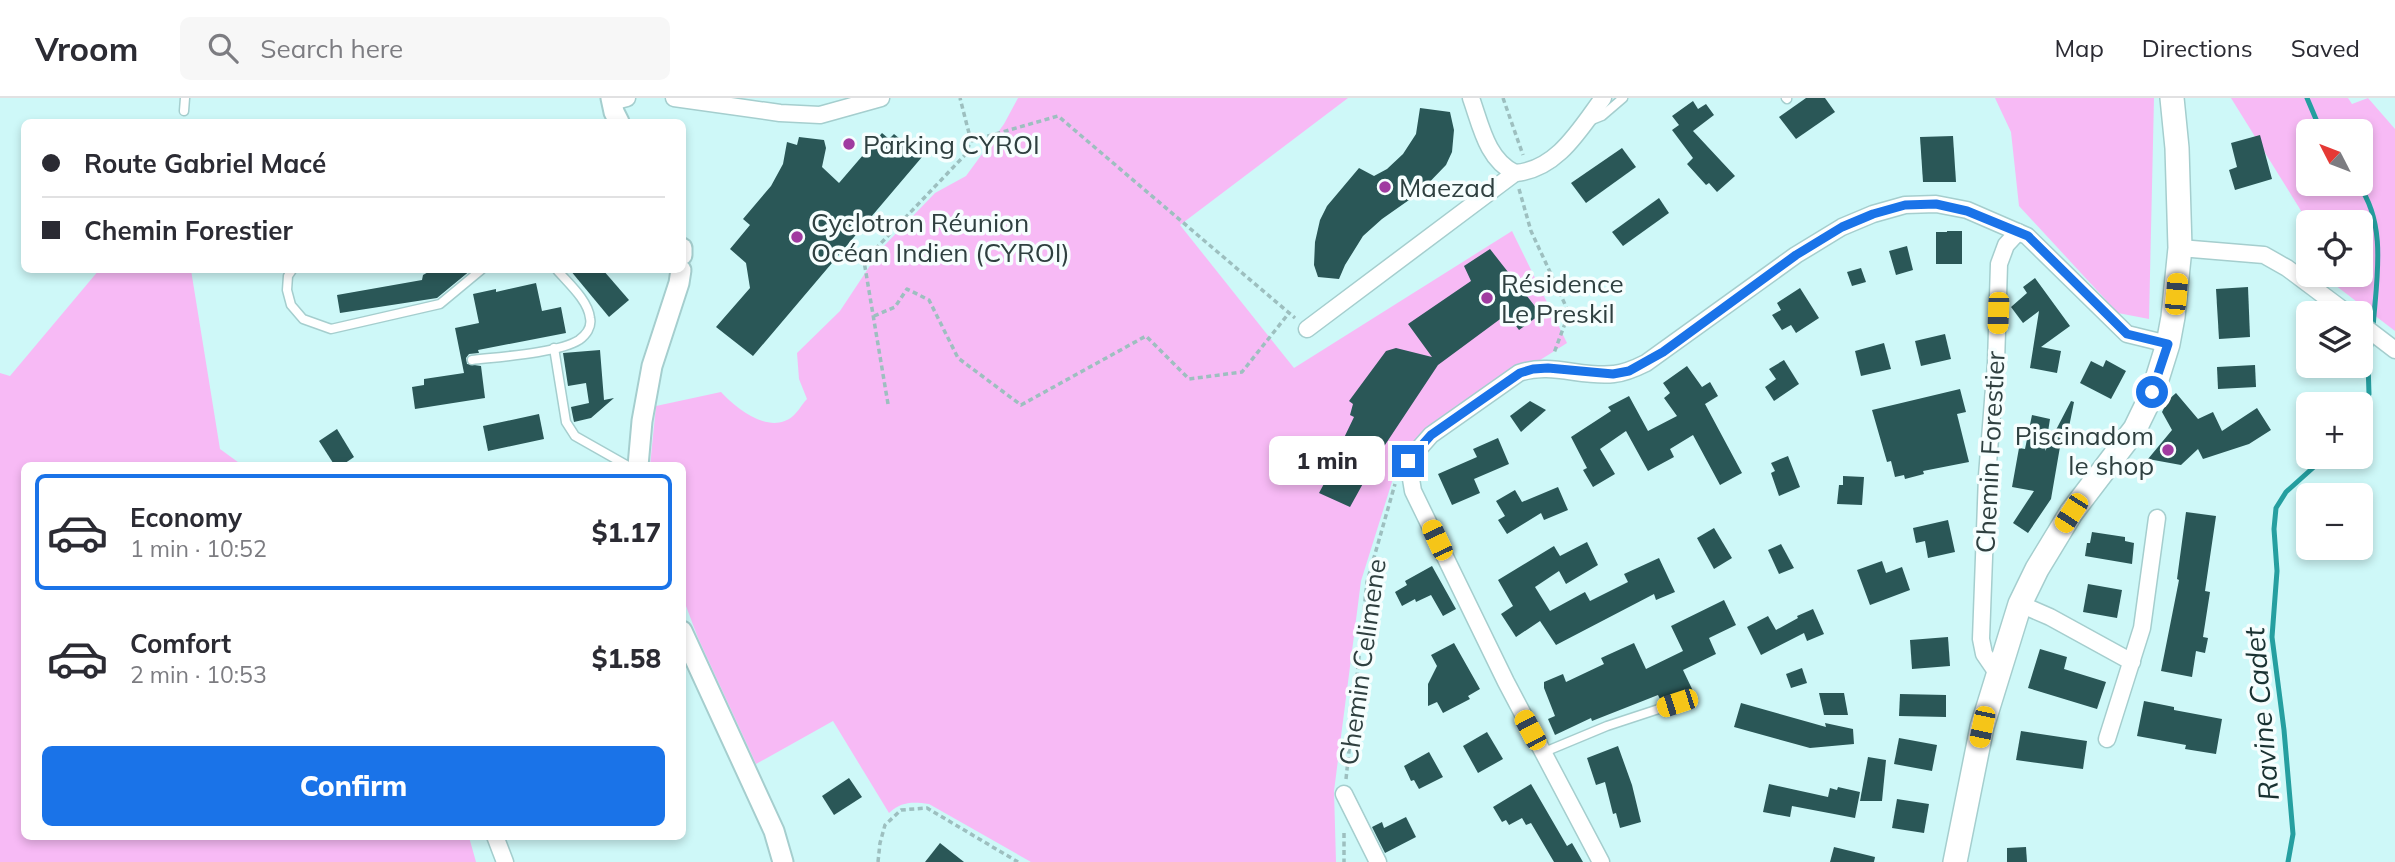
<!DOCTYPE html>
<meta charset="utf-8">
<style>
body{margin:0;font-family:Mulish,sans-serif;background:#f7f7f7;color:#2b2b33;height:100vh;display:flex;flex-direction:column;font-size:26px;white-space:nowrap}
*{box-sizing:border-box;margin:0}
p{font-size:23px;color:#7c7c81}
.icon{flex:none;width:38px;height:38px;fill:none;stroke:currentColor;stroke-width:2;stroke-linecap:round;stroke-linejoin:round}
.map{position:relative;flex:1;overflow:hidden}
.drawer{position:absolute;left:21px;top:364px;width:665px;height:378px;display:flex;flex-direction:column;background:#fff;border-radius:10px;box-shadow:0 4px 10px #0003}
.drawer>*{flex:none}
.banner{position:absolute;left:21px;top:21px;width:665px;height:154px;border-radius:10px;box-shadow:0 4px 10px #0003;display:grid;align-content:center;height:154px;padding:0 21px;background:#fff}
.needle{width:46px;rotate:312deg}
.fabs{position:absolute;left:2296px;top:21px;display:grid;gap:14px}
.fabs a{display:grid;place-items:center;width:77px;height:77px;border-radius:10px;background:#fff;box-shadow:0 4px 10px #0003;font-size:35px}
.end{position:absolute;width:32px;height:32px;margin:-16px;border:9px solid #1a73e8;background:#fff;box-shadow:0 0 0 4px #fff}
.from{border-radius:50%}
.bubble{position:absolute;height:49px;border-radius:10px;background:#fff;box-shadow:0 4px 10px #0003;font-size:23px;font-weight:800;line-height:49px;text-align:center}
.car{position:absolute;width:21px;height:42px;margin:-21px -10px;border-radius:9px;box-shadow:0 0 5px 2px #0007;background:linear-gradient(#f5c518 24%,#345 0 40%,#f5c518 0 76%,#345 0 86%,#f5c518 0)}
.banner b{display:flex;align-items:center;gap:24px;height:66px;font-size:26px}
.banner b+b{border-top:2px solid #e1e1e2}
.banner i{width:18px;height:18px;background:#2b2b33}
ul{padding:12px 0 0;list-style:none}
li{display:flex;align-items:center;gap:21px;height:116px;margin:0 14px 10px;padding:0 7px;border:4px solid transparent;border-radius:10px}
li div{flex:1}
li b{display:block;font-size:26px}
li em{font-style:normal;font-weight:800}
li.active{border-color:#1a73e8}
li>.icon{width:63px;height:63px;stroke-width:1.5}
.action{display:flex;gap:14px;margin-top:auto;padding:14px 21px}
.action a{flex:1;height:80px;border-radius:10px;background:#1a73e8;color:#fff;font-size:28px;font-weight:800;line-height:80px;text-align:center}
header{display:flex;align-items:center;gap:42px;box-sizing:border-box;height:98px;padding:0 35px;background:#fff;border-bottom:2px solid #e1e1e2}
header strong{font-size:33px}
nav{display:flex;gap:38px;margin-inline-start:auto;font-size:24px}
.search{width:490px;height:63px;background:#f7f7f7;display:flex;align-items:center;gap:18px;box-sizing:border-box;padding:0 24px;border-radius:10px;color:#7c7c81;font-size:26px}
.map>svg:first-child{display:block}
.green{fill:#f7baf5;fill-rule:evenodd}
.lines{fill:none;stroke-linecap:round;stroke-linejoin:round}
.stream{stroke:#259fa0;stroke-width:5}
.building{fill:#2a5757}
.service-casing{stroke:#a5cece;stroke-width:11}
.minor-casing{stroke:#a5cece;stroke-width:19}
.tertiary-casing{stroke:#a5cece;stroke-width:23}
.secondary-casing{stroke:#a5cece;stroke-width:26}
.path{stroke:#9dbfbf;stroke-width:3.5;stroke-dasharray:5 3.5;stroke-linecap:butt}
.service{stroke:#fff;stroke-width:8}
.minor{stroke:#fff;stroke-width:16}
.tertiary{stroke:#fff;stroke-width:19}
.secondary{stroke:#fff;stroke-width:23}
.route{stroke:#1a73e8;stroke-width:9}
.poi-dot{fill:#a03ba0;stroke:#f6fefe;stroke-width:2.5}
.labels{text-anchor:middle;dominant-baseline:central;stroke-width:7;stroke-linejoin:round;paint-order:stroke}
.poi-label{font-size:26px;fill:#2f4040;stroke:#f6fefe;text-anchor:start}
.street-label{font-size:26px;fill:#2f4040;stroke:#f6fefe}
.water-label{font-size:28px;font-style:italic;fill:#193232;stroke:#f6fefe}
</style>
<header>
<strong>Vroom</strong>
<div class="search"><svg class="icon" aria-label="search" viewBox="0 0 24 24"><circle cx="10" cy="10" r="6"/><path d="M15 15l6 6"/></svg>Search here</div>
<nav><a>Map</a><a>Directions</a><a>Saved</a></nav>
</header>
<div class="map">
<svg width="2395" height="764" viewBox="0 0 2395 764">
<rect width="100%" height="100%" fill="#cef8f8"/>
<!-- green -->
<g class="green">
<path d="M 1018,0 L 1348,0 L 1180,127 L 1294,270 L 1512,133 L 1567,245 L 1427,334 L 1396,371 L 1361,483 L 1334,693 L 1336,764 L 1031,764 L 929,706 C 913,704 902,703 889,715 L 833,623 L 756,666 L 698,540 L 683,500 L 682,368 L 650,368 L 656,308 L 721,294 C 736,310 770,338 793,318 C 798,314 802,306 807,301 L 799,281 L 797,255 L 840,213 L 881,151 L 935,95 L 966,78 L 1004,26 Z"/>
<path d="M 1995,0 L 2154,0 L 2149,221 L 2118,215 L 2019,108 L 2011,34 Z"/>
<path d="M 2231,0 L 2348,0 L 2352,6 L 2368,0 L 2395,31 L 2395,233 L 2322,177 L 2361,177 L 2361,124 L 2308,124 ZM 2308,33 L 2361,33 L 2361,86 L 2308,86 Z"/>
<path d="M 99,172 L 191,172 L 220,351 L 242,367 L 24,368 L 24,738 L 469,739 L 476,764 L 0,764 L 0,275 L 10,278 Z"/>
</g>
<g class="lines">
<!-- stream -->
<g class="stream">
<path d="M 2307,0 L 2321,33"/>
<path d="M 2358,86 C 2388,127 2376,183 2373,230"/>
<path d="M 2361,319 L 2369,296 L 2368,265 L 2372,240"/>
<path d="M 2288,764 L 2293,736 L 2284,632 L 2272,539 L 2277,473 L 2274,431 L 2276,410 L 2286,394 L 2325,359"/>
</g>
</g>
<!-- building -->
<g class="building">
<path d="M 1806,0 L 1825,0 L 1835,14 L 1796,41 L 1779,19 Z"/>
<path d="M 1693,3 L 1698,11 L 1706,6 L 1714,17 L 1693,33 L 1735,78 L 1717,94 L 1709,85 L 1706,87 L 1687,66 L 1693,60 L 1672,32 L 1679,27 L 1672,18 Z"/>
<path d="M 1420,10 L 1450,14 L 1454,32 L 1452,54 L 1446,67 L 1419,95 L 1382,121 L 1363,138 L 1345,167 L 1339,181 L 1318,179 L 1314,167 L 1315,144 L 1320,122 L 1327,108 L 1359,70 L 1374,78 L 1387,71 L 1403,56 L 1416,36 Z"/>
<path d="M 882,35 L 889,41 L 894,36 L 922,59 L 753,258 L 716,229 L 750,190 L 746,165 L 730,151 L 750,127 L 743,121 L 771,88 L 783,66 L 787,44 L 797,47 L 799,39 L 824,42 L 826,50 L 822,69 L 839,85 Z"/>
<path d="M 2260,37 L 2272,81 L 2235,92 L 2229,72 L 2237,69 L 2231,45 Z"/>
<path d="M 1953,38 L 1956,84 L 1923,84 L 1920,39 Z"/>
<path d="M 1622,50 L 1636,69 L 1586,105 L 1571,85 Z"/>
<path d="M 1659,100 L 1669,115 L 1623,148 L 1612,134 Z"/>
<path d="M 1947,133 L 1962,133 L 1962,166 L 1936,166 L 1936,134 L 1947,134 Z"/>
<path d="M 1907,148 L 1913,172 L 1896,177 L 1889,153 Z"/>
<path d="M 1490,151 L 1541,216 L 1519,232 L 1507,216 L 1438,267 L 1381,353 L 1350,409 L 1319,395 L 1333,369 L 1318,361 L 1327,343 L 1342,344 L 1354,319 L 1350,317 L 1353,306 L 1349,303 L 1386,253 L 1396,250 L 1432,259 L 1408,226 L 1471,183 L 1464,168 Z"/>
<path d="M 1861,170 L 1866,184 L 1852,188 L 1847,174 Z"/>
<path d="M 438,172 L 471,172 L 437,200 L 340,215 L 337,197 L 422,182 L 423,177 L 430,173 L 434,175 Z"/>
<path d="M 570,172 L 603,172 L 629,202 L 609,219 Z"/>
<path d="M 2035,180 L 2070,228 L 2041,249 L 2061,253 L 2057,275 L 2030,270 L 2039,213 L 2023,225 L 2011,209 L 2027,195 L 2023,189 Z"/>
<path d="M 536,185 L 542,213 L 561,209 L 566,235 L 478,252 L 479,255 L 469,256 L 466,260 L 467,266 L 481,268 L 485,300 L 415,311 L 412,289 L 424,287 L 424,281 L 464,275 L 455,230 L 479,225 L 473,196 L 496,191 L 496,194 Z"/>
<path d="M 2248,189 L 2250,239 L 2219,241 L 2216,191 Z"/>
<path d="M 1800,190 L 1819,220 L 1796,235 L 1791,227 L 1782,232 L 1772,217 L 1781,212 L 1777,205 Z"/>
<path d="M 1945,236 L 1951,261 L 1921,268 L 1915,243 Z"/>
<path d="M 1884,245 L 1891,271 L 1861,278 L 1855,253 Z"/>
<path d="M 600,252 L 604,302 L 614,300 L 591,320 L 574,324 L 571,309 L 589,305 L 586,285 L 568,288 L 563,255 Z"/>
<path d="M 1784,262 L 1799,286 L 1774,303 L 1765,289 L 1776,281 L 1769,271 Z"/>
<path d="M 2106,262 L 2126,273 L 2111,301 L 2080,285 L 2091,263 L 2103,269 Z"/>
<path d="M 2255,267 L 2256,289 L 2218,291 L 2217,269 Z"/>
<path d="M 1687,268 L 1702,289 L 1710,284 L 1718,298 L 1705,306 L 1742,375 L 1720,387 L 1693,337 L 1670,351 L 1674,359 L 1648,373 L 1626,333 L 1600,351 L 1615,376 L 1593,389 L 1583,372 L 1587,370 L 1571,339 L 1611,313 L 1608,309 L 1629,298 L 1648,333 L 1677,318 L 1664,300 L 1670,295 L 1663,285 Z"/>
<path d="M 1960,291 L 1966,314 L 1957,316 L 1969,364 L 1923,373 L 1924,376 L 1905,381 L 1904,377 L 1895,379 L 1891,363 L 1887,364 L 1872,312 Z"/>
<path d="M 2176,295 L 2198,321 L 2213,314 L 2222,333 L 2257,310 L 2271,332 L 2249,346 L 2203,361 L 2198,351 L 2181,367 L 2148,361 L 2172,332 L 2162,314 L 2168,302 Z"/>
<path d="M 1530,303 L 1546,312 L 1521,334 L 1510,318 Z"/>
<path d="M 2071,303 L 2074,304 L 2066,344 L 2061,343 L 2051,401 L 2028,435 L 2013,425 L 2034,393 L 2012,389 L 2019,350 L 2025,351 L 2032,317 L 2050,321 L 2045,353 Z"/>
<path d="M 539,316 L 544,341 L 488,353 L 483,328 Z"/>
<path d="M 337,331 L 354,359 L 341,368 L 335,368 L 319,343 Z"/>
<path d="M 1498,340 L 1509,366 L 1474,381 L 1480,395 L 1452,407 L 1438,376 L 1477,359 L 1473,351 Z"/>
<path d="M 1788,358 L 1800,389 L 1779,398 L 1771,375 L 1775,373 L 1771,365 Z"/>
<path d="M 1843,378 L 1864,379 L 1862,407 L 1837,406 L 1839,387 L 1843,387 Z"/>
<path d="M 1558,389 L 1568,412 L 1544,422 L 1541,415 L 1507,436 L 1498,422 L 1505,418 L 1496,403 L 1515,392 L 1522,404 Z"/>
<path d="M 2186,414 L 2216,418 L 2205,493 L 2210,494 L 2203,539 L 2208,540 L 2205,555 L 2196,553 L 2192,579 L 2161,573 L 2179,482 L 2177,481 Z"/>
<path d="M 1948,422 L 1955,454 L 1928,460 L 1925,443 L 1916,445 L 1913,430 Z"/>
<path d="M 1714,430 L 1732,460 L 1714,471 L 1697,440 Z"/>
<path d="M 2092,434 L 2125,439 L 2125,443 L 2134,445 L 2132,466 L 2085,458 L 2087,445 L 2090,445 Z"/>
<path d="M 1587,444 L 1598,467 L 1566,486 L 1559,473 L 1535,489 L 1550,513 L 1585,494 L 1590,503 L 1628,484 L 1624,476 L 1659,460 L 1675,494 L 1656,502 L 1654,496 L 1556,547 L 1540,523 L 1516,539 L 1501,516 L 1513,508 L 1498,482 L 1554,448 L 1560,458 Z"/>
<path d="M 1781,446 L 1794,470 L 1779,476 L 1768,452 Z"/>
<path d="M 1882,463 L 1886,475 L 1902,469 L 1910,492 L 1870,507 L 1857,472 Z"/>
<path d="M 1432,468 L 1456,511 L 1443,518 L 1431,497 L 1416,504 L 1415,501 L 1402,508 L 1395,494 L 1407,487 L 1405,483 Z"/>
<path d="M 2088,486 L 2122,492 L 2117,520 L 2083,514 Z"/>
<path d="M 1724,502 L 1736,527 L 1709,540 L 1716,556 L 1683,572 L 1693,593 L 1661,603 L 1658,597 L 1592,623 L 1591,620 L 1555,637 L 1548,621 L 1555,618 L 1544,590 L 1544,584 L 1563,576 L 1566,584 L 1604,566 L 1601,560 L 1634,545 L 1646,571 L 1683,553 L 1671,528 Z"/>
<path d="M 1813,511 L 1824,536 L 1807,543 L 1804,535 L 1761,557 L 1747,529 L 1768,518 L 1776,532 L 1798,520 L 1797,518 Z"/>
<path d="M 1948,539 L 1950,568 L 1912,571 L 1910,542 Z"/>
<path d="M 1454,545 L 1480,591 L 1468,598 L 1470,601 L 1443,615 L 1437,604 L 1428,608 L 1428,586 L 1437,568 L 1431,557 Z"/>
<path d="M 2040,551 L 2067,559 L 2064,571 L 2106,584 L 2097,611 L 2028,590 Z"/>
<path d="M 1802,570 L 1807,585 L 1791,590 L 1786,576 Z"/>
<path d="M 1819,595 L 1844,595 L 1848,617 L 1824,617 Z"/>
<path d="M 1900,596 L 1946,597 L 1946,619 L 1899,618 Z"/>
<path d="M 2144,603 L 2174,609 L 2174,612 L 2222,621 L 2216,656 L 2185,651 L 2186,647 L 2137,638 Z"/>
<path d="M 1741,605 L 1826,629 L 1825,625 L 1853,631 L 1854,646 L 1810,650 L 1734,629 Z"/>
<path d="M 2021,633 L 2087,643 L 2083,671 L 2016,662 Z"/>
<path d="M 1487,634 L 1503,661 L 1478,675 L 1463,648 Z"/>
<path d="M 1899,640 L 1937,647 L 1932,673 L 1894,666 Z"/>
<path d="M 1618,648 L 1632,687 L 1641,724 L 1620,730 L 1616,715 L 1613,716 L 1605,684 L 1596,687 L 1587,660 Z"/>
<path d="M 1429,654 L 1443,679 L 1419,691 L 1414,682 L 1411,683 L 1404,668 Z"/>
<path d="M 1868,659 L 1886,662 L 1882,703 L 1860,703 Z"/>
<path d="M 849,680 L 862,699 L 834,717 L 822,698 Z"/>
<path d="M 1531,686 L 1567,748 L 1572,745 L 1583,764 L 1554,764 L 1531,725 L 1526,727 L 1522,720 L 1509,727 L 1506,722 L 1502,724 L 1493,709 Z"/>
<path d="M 1769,686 L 1828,699 L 1830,690 L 1837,692 L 1838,689 L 1860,694 L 1855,720 L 1792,708 L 1790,719 L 1763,714 Z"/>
<path d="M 1897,701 L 1929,706 L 1924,735 L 1892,730 Z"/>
<path d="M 1406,719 L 1416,739 L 1385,755 L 1372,729 L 1382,724 L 1384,730 Z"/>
<path d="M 940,745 L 964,764 L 925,764 Z"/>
<path d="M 1834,749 L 1875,759 L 1874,764 L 1830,764 Z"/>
<path d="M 2026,749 L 2027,764 L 2007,764 L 2007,750 Z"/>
</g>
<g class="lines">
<defs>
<g id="service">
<path d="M 1786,0 L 1787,1"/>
<path d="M 184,13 L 185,0"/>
<path d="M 1592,22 L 1602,18 L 1623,0"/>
<path d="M 292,172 L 288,178 L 287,192 L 291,207 L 303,221 L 331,231 L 440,206 L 481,172"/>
<path d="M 554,250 L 566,324 L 575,338 L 628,368"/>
<path d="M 472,262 C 497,259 559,255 579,242 C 586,237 592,229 590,220 C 588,202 568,185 557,172"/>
<path d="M 1542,655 L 1607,628 L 1677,605"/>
</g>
<g id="minor">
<path d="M 674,0 L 780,15 L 820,17 L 881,0"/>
<path d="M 1471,0 C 1481,28 1487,62 1515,75"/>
<path d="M 611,4 L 627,0"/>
<path d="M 1515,75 C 1557,72 1580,31 1603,0"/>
<path d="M 2180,150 L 2264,157 L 2287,170 L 2347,215"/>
<path d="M 2361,226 L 2395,252"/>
<path d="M 1307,231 L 1515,75"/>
<path d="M 2020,506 L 2050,519 L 2132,564"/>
<path d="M 1997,575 L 1984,556 L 1981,541 L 1987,378 L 1996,265 L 1999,166 L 2006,147 L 2018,134"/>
<path d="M 2107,641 L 2142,530 L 2157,420"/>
<path d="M 1344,696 L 1378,764"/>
<path d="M 495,738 L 505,764"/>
<path d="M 1601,764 L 1506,584 L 1413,393 L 1408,363 L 1431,337 L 1519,275 C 1551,264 1582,280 1614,276 C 1625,275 1636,270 1646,265 L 1796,157 L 1842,129 L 1873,116 L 1905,107 L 1936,106 L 1967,112 L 2027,138 L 2127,236 L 2168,246"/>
</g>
<g id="tertiary">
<path d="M 611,0 L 614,14 L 619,24"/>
<path d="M 682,150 L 682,157"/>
<path d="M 638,368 L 642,323 L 652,268 L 679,185 L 681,172"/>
<path d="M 682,533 L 774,733 L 783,764"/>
</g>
<path id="secondary" d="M 1955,764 L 1982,629 L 2020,506 L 2037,471 L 2071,415 L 2135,331 L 2153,294 L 2168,246 L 2173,219 L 2180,150 L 2177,50 L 2172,0"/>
</defs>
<!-- service casing -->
<use href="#service" class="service-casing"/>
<!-- minor casing -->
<use href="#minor" class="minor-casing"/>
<!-- tertiary casing -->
<use href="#tertiary" class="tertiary-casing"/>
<!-- secondary casing -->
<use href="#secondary" class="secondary-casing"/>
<!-- path -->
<g class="path">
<path d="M 1503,0 L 1523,57"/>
<path d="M 971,43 L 1058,18 L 1295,220"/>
<path d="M 1519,91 L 1531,133 L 1569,215 L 1554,255"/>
<path d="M 874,218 L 895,209 L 907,191 L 929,202 L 958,260 L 1021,307 L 1146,238 L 1189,281 L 1242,274 L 1289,215"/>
<path d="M 888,306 L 864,163 L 964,58 L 971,43 L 960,0"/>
<path d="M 1346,681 L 1367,484 L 1395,386"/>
<path d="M 1344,735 L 1344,764"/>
<path d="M 878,764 L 880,745 L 885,727 L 901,712 L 927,710 L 1018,764"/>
</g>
<!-- service -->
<use href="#service" class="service"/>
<!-- minor -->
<use href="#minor" class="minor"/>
<!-- tertiary -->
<use href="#tertiary" class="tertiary"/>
<!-- secondary -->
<use href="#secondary" class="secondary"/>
</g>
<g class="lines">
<!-- route -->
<path class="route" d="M 1408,363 L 1431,337 L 1520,275 L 1533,271 L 1548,270 L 1613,276 L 1629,273 L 1663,254 L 1796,157 L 1842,129 L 1873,116 L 1905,107 L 1936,106 L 1967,113 L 2028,138 L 2127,236 L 2168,246 L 2152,294"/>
</g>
<!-- markers -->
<g class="poi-dot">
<circle cx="849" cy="46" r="7"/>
<circle cx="1385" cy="89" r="7"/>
<circle cx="797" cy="139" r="7"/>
<circle cx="1487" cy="200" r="7"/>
<circle cx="2168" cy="352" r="7"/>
</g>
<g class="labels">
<!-- poi labels -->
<g class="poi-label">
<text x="863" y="46">Parking CYROI</text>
<text x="1399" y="89">Maezad</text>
<text x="811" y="124">Cyclotron Réunion<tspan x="811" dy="30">Océan Indien (CYROI)</tspan></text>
<text x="1501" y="185">Résidence<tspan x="1501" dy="30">Le Preskil</tspan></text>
<text x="2154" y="337" text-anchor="end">Piscinadom<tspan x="2154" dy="30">le shop</tspan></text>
</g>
<!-- street labels -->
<g class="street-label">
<text transform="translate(1990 354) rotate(-87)">Chemin Forestier</text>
<text transform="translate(1362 564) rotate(-82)">Chemin Celimene</text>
</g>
<!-- water labels -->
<g class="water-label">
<text transform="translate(2261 616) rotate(-95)">Ravine Cadet</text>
</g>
</g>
</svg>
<div class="fabs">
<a><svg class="needle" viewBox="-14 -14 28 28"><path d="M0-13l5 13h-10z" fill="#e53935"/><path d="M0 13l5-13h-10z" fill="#7c7c81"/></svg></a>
<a><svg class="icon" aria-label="locate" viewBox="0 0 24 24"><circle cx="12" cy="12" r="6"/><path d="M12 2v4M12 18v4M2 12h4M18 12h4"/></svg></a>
<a><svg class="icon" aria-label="layers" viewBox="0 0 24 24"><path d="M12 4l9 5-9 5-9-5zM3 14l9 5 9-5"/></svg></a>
<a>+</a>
<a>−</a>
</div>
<i class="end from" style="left:2152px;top:294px"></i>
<i class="end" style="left:1408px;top:363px"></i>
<div class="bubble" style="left:1269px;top:338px;width:116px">1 min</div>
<i class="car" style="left:2176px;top:196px;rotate:5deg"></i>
<i class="car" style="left:1998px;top:215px;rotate:182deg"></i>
<i class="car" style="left:2071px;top:415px;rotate:213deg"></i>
<i class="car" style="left:1437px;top:442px;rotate:335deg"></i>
<i class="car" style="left:1677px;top:605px;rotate:252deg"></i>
<i class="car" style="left:1982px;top:629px;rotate:192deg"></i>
<i class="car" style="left:1530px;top:632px;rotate:332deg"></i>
<div class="banner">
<b><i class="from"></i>Route Gabriel Macé</b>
<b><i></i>Chemin Forestier</b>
</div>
<section class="drawer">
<ul>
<li class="active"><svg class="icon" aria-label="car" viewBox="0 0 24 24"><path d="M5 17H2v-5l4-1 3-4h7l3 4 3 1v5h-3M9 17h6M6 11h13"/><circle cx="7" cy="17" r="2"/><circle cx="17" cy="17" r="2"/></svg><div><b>Economy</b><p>1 min · 10:52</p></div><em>$1.17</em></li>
<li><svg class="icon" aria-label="car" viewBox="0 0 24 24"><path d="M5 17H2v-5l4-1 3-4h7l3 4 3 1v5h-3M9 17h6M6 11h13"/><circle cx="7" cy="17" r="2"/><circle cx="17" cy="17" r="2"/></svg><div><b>Comfort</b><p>2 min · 10:53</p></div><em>$1.58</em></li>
</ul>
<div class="action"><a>Confirm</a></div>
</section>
</div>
